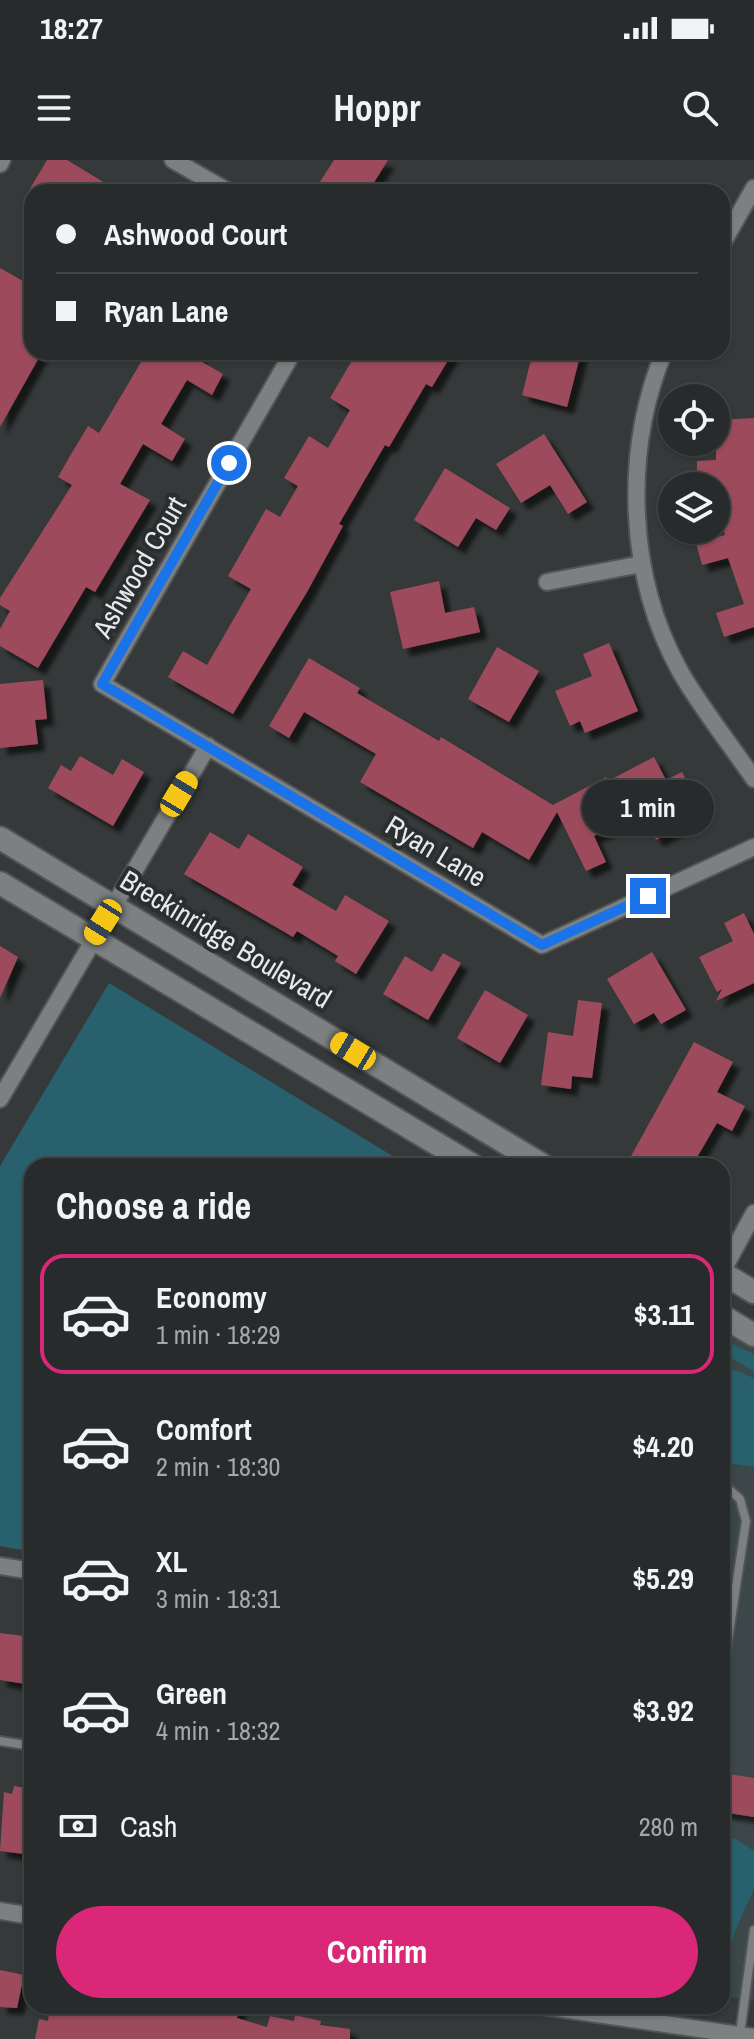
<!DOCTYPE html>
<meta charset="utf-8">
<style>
body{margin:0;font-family:"Archivo Narrow",sans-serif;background:#303333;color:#f1f3f6;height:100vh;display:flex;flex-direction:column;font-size:30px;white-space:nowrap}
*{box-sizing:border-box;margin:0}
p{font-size:26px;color:#a5a7a9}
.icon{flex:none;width:44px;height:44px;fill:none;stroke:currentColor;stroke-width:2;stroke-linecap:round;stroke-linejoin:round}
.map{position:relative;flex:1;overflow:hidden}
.side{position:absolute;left:24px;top:998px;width:706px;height:856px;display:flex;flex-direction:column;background:#282b2b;border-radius:24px;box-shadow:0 2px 6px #0004,0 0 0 2px #444747}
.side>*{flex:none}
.guide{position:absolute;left:24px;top:24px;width:706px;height:176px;border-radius:24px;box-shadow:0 2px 6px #0004,0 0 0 2px #444747;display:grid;align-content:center;height:176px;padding:0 32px;background:#282b2b}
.buttons{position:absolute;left:658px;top:224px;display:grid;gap:16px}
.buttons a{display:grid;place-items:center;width:72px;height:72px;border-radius:50%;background:#282b2b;box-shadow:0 2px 6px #0004,0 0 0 2px #444747;font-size:40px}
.end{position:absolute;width:36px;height:36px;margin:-18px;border:10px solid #1a73e8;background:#fff;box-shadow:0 0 0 4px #fff}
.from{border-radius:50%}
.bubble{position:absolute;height:56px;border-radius:28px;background:#282b2b;box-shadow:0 2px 6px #0004,0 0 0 2px #444747;font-size:26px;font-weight:700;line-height:56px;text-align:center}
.car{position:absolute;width:24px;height:48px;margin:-24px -12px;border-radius:10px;box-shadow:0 0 6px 2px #0007;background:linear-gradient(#f5c518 24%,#345 0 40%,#f5c518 0 76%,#345 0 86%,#f5c518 0)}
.guide b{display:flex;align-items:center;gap:28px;height:76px;font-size:30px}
.guide b+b{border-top:2px solid #444747}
.guide i{width:20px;height:20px;background:#f1f3f6}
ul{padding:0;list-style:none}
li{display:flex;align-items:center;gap:24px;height:120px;margin:0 16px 12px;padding:0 16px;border:4px solid transparent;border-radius:24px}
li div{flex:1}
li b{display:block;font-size:30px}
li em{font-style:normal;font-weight:700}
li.current{border-color:#db2777}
li>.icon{width:72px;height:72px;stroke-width:1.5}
h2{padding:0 32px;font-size:36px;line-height:96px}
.pay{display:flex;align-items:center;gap:20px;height:88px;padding:0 32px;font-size:30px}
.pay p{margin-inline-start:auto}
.primary-button{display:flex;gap:16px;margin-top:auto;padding:16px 32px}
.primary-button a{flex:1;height:92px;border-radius:48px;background:#db2777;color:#fff;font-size:32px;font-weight:700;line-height:92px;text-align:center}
.status{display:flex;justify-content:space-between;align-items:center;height:56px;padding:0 40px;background:#282b2b;direction:ltr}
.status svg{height:22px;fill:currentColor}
header{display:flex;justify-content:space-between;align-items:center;height:104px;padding:0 32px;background:#282b2b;font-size:36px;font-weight:700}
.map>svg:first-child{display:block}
.built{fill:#3c4749}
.green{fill:#28616d}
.building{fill:#9d4b5b;filter:url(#shadow)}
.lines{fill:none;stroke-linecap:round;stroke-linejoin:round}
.lane-casing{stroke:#525455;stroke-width:12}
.street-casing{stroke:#525455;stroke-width:20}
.secondary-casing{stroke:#525455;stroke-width:26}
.lane{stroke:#7c8081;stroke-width:8}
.street{stroke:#7c8081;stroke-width:16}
.secondary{stroke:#7c8081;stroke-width:22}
.route{stroke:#1a73e8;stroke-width:10}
.labels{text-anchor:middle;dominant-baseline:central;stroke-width:8;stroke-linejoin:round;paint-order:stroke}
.street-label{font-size:28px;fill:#e7e9ea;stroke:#2b2e2f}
</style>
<div class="status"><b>18:27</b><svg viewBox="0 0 49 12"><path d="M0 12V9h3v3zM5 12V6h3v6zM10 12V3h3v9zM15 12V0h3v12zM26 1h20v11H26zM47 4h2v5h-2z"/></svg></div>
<header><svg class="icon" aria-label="menu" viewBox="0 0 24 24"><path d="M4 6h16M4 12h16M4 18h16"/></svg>Hoppr<svg class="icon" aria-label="search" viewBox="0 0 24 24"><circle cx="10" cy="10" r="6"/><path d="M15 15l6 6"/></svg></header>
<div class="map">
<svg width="754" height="1879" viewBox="0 0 754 1879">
<defs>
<filter id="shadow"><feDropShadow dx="7" dy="7" stdDeviation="2" flood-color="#0009"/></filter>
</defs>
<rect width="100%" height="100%" fill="#353939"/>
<!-- built -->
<path class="built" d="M 722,1163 L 754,1168 L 754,1841 L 722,1836 Z"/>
<!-- green -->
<g class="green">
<path d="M 109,823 L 409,1006 L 32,1006 L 32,1392 L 0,1386 L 0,1006 Z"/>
<path d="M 726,1181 L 754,1194 L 754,1212 L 722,1192 L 722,1183 Z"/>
<path d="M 722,1205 L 754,1218 L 754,1307 L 722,1302 Z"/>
<path d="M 726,1678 L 734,1678 L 754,1691 L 754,1729 L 735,1771 L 722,1825 L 722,1709 Z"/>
</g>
<!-- building -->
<g class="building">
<path d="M 47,0 L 67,0 L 120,32 L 28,32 Z"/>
<path d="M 334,0 L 388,0 L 368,32 L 346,22 L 340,32 L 330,32 L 318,25 Z"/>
<path d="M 0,108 L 32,126 L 32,192 L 41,194 L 0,267 Z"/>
<path d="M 147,192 L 201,192 L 197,199 L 223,214 L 212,235 L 187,220 L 161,264 L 185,279 L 172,301 L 143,284 L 120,324 L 150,340 L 95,432 L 86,427 L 38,508 L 0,486 L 0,469 L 10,451 L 0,445 L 0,438 L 72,325 L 58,317 L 70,296 L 88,266 L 99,273 Z"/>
<path d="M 357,192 L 453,192 L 432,227 L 426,224 L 389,287 L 385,285 L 339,364 L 343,366 L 307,432 L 233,554 L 168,517 L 183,491 L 207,505 L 251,429 L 228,416 L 266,349 L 280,357 L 298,326 L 284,318 L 309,276 L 328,288 L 350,250 L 330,238 Z"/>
<path d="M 533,192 L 581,192 L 567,247 L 522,235 Z"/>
<path d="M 754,258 L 754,467 L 724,477 L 716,453 L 744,444 L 728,398 L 702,405 L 696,383 L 725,375 L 716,344 L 716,322 L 697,323 L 697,301 L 716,300 L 716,260 Z"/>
<path d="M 544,274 L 587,342 L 568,354 L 550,325 L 521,343 L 496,304 Z"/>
<path d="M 445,308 L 510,348 L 496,370 L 476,358 L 458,387 L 414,360 Z"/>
<path d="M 439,421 L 445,453 L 474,447 L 480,472 L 403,489 L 390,432 Z"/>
<path d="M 609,483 L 638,551 L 585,573 L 580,561 L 570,566 L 555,531 L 592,516 L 583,494 Z"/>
<path d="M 497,487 L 539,511 L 509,562 L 468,539 Z"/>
<path d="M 309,498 L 360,528 L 357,533 L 439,581 L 441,577 L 553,645 L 606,617 L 608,621 L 654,597 L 666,620 L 682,612 L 704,655 L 656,680 L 642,653 L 594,676 L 606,702 L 586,711 L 557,652 L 529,700 L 482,672 L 473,688 L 360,622 L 376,594 L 304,552 L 289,578 L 269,566 Z"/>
<path d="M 43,520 L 47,559 L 35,560 L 38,584 L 0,588 L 0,524 Z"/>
<path d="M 80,596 L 113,615 L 122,599 L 144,612 L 113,666 L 48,628 L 61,605 L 71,611 Z"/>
<path d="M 210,672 L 239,689 L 248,674 L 303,707 L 292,725 L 336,751 L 345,735 L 389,761 L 356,814 L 335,801 L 338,796 L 297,771 L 293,777 L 184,714 Z"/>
<path d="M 744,753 L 754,774 L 754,823 L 716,841 L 722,829 L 717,832 L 699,797 L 733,781 L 724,763 Z"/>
<path d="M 0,786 L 18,797 L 0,838 Z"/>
<path d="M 652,792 L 686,850 L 661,864 L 654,853 L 634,864 L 607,819 Z"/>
<path d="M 443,793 L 461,803 L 428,860 L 383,834 L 405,796 L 432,812 Z"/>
<path d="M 485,830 L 528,855 L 500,903 L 457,878 Z"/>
<path d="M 578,840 L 602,843 L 592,918 L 572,916 L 571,929 L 541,925 L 548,872 L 573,876 Z"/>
<path d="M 694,882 L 733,902 L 717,932 L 745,946 L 732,971 L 717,963 L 692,1006 L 644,1006 L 630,998 Z"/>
<path d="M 0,1473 L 32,1477 L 32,1525 L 0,1520 Z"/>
<path d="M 722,1613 L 754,1618 L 754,1657 L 722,1652 Z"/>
<path d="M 14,1626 L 32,1629 L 32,1695 L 0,1691 L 4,1632 L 12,1634 Z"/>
<path d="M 0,1810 L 24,1815 L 17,1848 L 0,1847 Z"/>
<path d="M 50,1846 L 240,1846 L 237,1858 L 267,1867 L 270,1856 L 294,1861 L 295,1855 L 321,1861 L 320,1865 L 350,1869 L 350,1879 L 35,1879 L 39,1859 L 48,1861 Z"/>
</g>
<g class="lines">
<defs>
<g id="lane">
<path d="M 722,1323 L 740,1339 L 746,1361 L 722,1519"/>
<path d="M 0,1581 L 32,1586"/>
<path d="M 740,1874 L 754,1770"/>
</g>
<g id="street">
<path d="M 173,0 L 229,32"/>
<path d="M 0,4 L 2,0"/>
<path d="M 722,84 L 754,28"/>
<path d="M 293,192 L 102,524 L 542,785 L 754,687"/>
<path d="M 664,192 C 623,292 627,417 681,513 C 702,549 730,584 754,619"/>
<path d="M 547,422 L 642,404"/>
<path d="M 0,939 L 208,586"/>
<path d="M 722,1112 L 754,1053"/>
<path d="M 0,1406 L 32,1411"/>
<path d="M 0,1751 L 32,1756"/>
<path d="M 542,1846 L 754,1877"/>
</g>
<g id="secondary">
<path d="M 0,678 L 544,1006"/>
<path d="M 0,723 L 474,1006"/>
<path d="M 722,1113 L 754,1132"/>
<path d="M 722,1156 L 754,1175"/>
</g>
</defs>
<!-- lane casing -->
<use href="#lane" class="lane-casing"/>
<!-- street casing -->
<use href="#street" class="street-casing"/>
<!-- secondary casing -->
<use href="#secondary" class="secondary-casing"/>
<!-- lane -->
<use href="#lane" class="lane"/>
<!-- street -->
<use href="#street" class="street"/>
<!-- secondary -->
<use href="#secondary" class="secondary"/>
</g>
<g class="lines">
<!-- route -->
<path class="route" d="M 229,303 L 102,524 L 542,785 L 648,736"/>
</g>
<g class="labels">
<!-- street labels -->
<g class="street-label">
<text transform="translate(139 407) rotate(-60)">Ashwood Court</text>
<text transform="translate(436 691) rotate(31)">Ryan Lane</text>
<text transform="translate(226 779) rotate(31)">Breckinridge Boulevard</text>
</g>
</g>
</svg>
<div class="buttons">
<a><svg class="icon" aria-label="locate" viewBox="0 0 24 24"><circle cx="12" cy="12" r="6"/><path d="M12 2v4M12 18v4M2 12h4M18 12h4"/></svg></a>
<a><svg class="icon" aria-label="layers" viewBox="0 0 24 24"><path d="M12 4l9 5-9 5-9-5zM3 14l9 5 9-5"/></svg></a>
</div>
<i class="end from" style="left:229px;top:303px"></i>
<i class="end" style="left:648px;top:736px"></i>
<div class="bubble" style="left:582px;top:620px;width:132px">1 min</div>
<i class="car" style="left:179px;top:634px;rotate:31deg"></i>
<i class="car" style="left:103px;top:762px;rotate:212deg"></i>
<i class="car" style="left:353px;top:891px;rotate:301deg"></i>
<div class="guide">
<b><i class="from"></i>Ashwood Court</b>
<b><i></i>Ryan Lane</b>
</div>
<section class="side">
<h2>Choose a ride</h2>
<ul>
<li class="current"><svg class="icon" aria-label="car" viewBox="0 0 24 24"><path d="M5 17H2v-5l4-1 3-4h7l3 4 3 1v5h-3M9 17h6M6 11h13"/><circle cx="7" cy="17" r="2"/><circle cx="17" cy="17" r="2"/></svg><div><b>Economy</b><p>1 min · 18:29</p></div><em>$3.11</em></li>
<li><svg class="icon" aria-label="car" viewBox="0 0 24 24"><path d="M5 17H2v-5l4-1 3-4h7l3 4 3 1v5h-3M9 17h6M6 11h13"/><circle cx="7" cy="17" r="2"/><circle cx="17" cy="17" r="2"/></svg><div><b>Comfort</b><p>2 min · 18:30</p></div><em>$4.20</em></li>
<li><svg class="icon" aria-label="car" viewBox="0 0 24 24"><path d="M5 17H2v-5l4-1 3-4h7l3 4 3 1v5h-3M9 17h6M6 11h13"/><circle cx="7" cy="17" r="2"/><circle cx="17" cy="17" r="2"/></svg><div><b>XL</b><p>3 min · 18:31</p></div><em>$5.29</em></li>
<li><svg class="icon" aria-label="car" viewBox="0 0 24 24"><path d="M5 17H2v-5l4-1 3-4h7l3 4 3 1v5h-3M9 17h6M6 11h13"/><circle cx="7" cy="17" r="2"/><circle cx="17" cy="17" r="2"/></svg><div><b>Green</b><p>4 min · 18:32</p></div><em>$3.92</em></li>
</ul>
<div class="pay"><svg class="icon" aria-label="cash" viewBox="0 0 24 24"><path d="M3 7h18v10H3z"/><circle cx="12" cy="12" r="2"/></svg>Cash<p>280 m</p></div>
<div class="primary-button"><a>Confirm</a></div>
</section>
</div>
